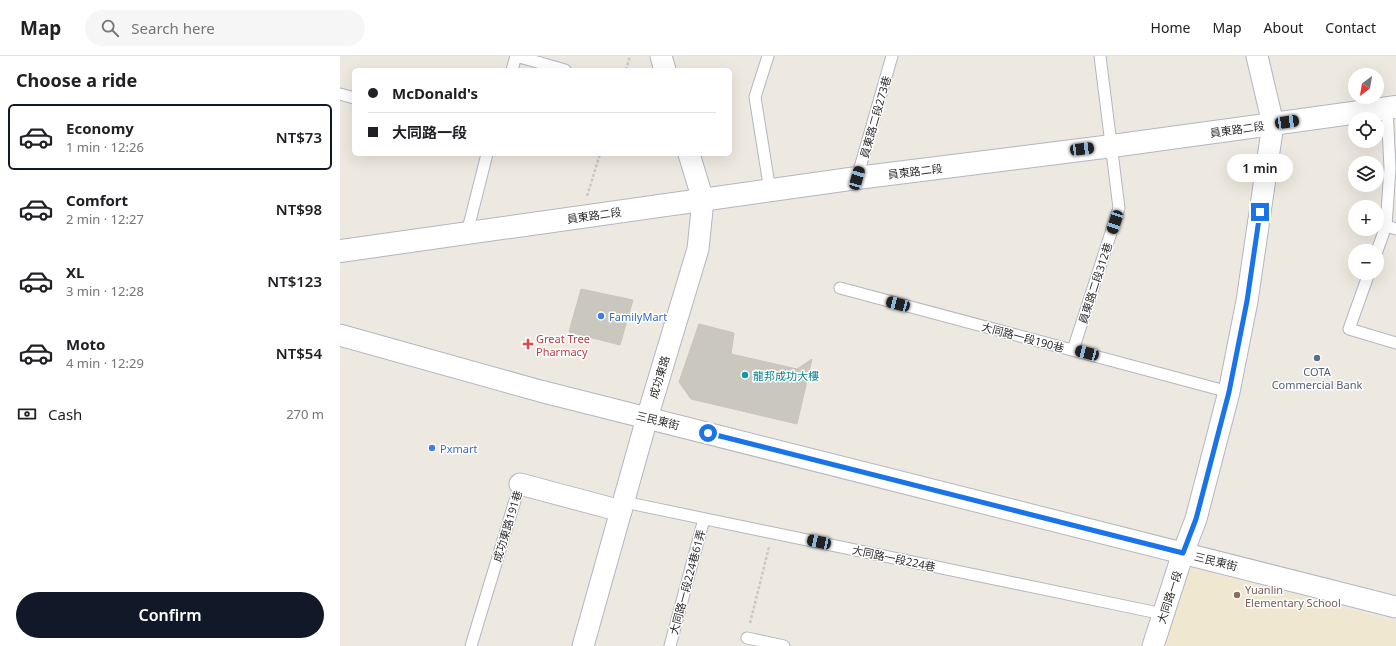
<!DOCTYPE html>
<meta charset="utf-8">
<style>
body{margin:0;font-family:"Noto Sans","Noto Sans TC",sans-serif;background:#f6f6f6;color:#202124;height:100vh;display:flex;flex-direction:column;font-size:15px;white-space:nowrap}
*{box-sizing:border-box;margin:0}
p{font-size:13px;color:#757577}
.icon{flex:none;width:22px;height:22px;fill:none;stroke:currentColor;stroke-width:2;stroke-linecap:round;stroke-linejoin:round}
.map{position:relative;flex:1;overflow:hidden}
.side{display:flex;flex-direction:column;background:#fff;width:340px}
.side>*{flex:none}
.banner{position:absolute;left:12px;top:12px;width:380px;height:88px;border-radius:6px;box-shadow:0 4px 16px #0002;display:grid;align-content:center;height:88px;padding:0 16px;background:#fff}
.needle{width:26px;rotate:211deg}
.buttons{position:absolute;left:1008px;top:12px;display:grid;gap:8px}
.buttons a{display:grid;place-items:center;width:36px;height:36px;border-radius:50%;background:#fff;box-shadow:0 4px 16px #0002;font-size:20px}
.end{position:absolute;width:18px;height:18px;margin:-9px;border:5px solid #1a73e8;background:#fff;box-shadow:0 0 0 2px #fff}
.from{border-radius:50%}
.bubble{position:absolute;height:28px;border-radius:14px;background:#fff;box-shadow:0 4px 16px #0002;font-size:13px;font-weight:600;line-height:28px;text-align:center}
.car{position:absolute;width:12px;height:24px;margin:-12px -6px;border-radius:5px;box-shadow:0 0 3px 1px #0007;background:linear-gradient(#222 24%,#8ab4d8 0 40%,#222 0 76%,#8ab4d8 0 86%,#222 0)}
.banner b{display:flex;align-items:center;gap:14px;height:38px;font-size:15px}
.banner b+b{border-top:1px solid #e0e0e0}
.banner i{width:10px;height:10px;background:#202124}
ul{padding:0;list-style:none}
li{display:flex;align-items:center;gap:12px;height:66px;margin:0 8px 6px;padding:0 8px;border:2px solid transparent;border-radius:6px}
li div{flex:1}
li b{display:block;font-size:15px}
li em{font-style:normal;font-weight:600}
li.on{border-color:#111827}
li>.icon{width:36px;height:36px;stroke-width:1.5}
h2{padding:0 16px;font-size:18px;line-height:48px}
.pay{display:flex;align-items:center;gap:10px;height:44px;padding:0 16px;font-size:15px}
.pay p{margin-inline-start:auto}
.primary-button{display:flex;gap:8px;margin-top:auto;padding:8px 16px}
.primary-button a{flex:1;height:46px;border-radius:24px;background:#111827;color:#fff;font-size:16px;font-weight:600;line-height:46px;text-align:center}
header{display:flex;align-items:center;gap:24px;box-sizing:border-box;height:56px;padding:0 20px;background:#fff;border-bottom:1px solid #e0e0e0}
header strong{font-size:19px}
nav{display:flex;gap:22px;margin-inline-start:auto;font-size:14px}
.search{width:280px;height:36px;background:#f6f6f6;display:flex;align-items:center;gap:10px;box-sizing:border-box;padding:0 14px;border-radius:22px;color:#757577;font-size:15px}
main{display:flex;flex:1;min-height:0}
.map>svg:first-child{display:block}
.education{fill:#efe7d0}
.building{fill:#cac7be;stroke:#cac5b9}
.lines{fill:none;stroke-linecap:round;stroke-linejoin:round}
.service-casing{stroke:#b3b5c0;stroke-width:13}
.minor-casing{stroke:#b3b5c0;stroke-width:23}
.tertiary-casing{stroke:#b3b5c0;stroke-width:24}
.path{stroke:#c8c8c8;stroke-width:2.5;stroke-dasharray:3 2;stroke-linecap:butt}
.service{stroke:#fff;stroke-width:11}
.minor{stroke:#fff;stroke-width:21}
.tertiary{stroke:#fff;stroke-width:22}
.route{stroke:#1a73e8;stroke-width:5}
.shop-dot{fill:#3f7fe0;stroke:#fff;stroke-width:1.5}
.health-dot{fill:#e0444e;stroke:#fff;stroke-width:1.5}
.service-dot{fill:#5c6f8a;stroke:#fff;stroke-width:1.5}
.culture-dot{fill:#0f9aa8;stroke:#fff;stroke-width:1.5}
.education-dot{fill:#8d6e63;stroke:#fff;stroke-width:1.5}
.labels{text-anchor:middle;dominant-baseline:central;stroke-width:3;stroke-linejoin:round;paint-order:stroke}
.street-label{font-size:11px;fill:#2d2d2d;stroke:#fff}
.shop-label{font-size:11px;fill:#366cbe;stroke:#fff;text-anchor:start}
.health-label{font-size:11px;fill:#be3a42;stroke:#fff;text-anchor:start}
.service-label{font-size:11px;fill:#4e5e75;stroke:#fff}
.culture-label{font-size:11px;fill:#0d838f;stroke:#fff;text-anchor:start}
.education-label{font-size:11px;fill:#785e54;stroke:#fff;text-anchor:start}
</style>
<header>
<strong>Map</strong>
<div class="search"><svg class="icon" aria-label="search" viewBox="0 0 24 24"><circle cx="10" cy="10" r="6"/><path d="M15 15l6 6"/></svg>Search here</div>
<nav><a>Home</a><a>Map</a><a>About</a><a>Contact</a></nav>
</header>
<main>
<section class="side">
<h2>Choose a ride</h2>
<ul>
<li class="on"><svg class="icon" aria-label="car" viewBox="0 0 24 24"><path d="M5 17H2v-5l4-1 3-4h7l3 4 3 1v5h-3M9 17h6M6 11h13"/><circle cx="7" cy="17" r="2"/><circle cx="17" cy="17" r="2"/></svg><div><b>Economy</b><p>1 min · 12:26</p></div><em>NT$73</em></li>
<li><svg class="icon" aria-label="car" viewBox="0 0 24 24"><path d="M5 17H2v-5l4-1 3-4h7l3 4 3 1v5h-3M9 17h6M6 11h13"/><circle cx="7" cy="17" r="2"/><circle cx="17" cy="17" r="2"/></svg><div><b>Comfort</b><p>2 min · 12:27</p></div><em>NT$98</em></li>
<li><svg class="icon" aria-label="car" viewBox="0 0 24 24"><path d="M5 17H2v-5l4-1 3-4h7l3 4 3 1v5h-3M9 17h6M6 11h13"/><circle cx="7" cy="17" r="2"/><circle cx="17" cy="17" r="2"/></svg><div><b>XL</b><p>3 min · 12:28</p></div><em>NT$123</em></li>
<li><svg class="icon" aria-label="car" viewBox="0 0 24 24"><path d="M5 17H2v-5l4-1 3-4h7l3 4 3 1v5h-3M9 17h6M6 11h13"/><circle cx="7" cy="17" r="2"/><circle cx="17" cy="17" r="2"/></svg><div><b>Moto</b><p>4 min · 12:29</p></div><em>NT$54</em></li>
</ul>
<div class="pay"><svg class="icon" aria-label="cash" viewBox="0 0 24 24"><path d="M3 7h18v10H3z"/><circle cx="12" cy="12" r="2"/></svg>Cash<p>270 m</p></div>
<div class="primary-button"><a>Confirm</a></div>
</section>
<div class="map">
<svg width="1056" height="590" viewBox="0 0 1056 590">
<rect width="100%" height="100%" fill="#eee9e0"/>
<!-- education -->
<path class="education" d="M 850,511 L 1056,566 L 1056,590 L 822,590 Z"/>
<!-- building -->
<g class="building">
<path d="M 241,233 L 293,244 L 280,289 L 229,276 Z"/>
<path d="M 359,268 L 394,277 L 391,298 L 457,313 L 472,303 L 457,368 L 351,343 L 339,326 Z"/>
</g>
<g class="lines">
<defs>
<g id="service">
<path d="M 428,0 L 415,41 L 430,135"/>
<path d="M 172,14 L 176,0 L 225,14"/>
<path d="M 0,38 L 14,42"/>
<path d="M 517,122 L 552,0"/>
<path d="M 1046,170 L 1056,173"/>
<path d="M 127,177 L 147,98"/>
<path d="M 1037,195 L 1046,170 L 1050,112 L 1047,52"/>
<path d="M 1029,217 L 1009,273 L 1056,287"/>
<path d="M 500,232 L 889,336"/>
<path d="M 733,294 L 779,152 L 760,0"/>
<path d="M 284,446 L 823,558"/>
<path d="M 407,582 L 444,590"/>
<path d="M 131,590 L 180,428"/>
<path d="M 330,590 L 364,463"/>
</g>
<g id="minor">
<path d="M 321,0 L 325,14"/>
<path d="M 0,279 L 200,335 L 1056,551"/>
<path d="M 180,428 L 281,455"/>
<path d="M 243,590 L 307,362 L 358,193 L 363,144 L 349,98"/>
<path d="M 813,590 L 843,497 L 856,463 L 889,336 L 907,245 L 933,68 L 917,0"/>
</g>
<path id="tertiary" d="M 0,195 L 517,122 L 772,90 L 1056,51"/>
</defs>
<!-- service casing -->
<use href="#service" class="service-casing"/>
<!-- minor casing -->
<use href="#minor" class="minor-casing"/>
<!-- tertiary casing -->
<use href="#tertiary" class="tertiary-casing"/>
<!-- path -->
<g class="path">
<path d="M 286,14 L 290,0"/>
<path d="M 247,140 L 260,98"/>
<path d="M 410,567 L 429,491"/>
</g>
<!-- service -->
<use href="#service" class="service"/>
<!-- minor -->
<use href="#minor" class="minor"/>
<!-- tertiary -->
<use href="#tertiary" class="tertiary"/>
</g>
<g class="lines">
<!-- route -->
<path class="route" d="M 368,377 L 843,497 L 856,463 L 889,336 L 907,245 L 920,156"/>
</g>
<!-- markers -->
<g class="shop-dot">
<circle cx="261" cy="260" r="4"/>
<circle cx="92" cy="392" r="4"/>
</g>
<path class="health-dot" d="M186 282h4v4h4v4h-4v4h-4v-4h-4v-4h4z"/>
<circle class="service-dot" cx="977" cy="302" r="4"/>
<circle class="culture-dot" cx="405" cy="319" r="4"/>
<circle class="education-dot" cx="897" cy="539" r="4"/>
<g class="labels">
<!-- street labels -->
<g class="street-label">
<text transform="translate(535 61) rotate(-74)">員東路二段273巷</text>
<text transform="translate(897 73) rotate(-8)">員東路二段</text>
<text transform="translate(575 115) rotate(-7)">員東路二段</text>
<text transform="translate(254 159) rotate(-8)">員東路二段</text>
<text transform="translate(755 227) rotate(-72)">員東路二段312巷</text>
<text transform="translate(683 281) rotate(15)">大同路一段190巷</text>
<text transform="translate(319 321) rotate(-73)">成功東路</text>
<text transform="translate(318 364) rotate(14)">三民東街</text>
<text transform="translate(167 470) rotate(-73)">成功東路191巷</text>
<text transform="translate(554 502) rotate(12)">大同路一段224巷</text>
<text transform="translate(876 505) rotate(14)">三民東街</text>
<text transform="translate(347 526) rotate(-75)">大同路一段224巷61弄</text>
<text transform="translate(829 541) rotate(-72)">大同路一段</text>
</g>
<!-- shop labels -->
<g class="shop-label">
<text x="269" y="260">FamilyMart</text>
<text x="100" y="392">Pxmart</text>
</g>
<!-- health labels -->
<g class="health-label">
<text x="196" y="282">Great Tree<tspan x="196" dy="13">Pharmacy</tspan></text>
</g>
<!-- service labels -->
<g class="service-label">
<text x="977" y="315">COTA<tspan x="977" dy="13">Commercial Bank</tspan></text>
</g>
<!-- culture labels -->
<g class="culture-label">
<text x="413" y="319">龍邦成功大樓</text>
</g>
<!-- education labels -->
<g class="education-label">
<text x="905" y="533">Yuanlin<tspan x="905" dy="13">Elementary School</tspan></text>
</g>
</g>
</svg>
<div class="buttons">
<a><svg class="needle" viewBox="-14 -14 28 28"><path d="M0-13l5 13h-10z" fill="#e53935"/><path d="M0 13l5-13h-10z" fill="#757577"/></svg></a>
<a><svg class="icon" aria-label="locate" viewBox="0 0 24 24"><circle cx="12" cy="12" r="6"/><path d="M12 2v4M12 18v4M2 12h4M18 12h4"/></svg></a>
<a><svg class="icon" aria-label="layers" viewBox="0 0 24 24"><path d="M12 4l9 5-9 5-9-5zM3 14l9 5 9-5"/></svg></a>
<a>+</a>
<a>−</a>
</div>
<i class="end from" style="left:368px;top:377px"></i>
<i class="end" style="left:920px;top:156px"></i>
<div class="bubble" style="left:887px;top:98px;width:66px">1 min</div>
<i class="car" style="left:947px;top:66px;rotate:82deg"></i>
<i class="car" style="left:742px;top:93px;rotate:83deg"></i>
<i class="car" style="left:517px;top:122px;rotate:16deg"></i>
<i class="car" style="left:775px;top:166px;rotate:198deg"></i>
<i class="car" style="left:558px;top:248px;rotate:285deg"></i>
<i class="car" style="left:747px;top:297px;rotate:285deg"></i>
<i class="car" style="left:479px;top:486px;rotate:282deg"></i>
<div class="banner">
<b><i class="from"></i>McDonald's</b>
<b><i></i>大同路一段</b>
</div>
</div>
</main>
